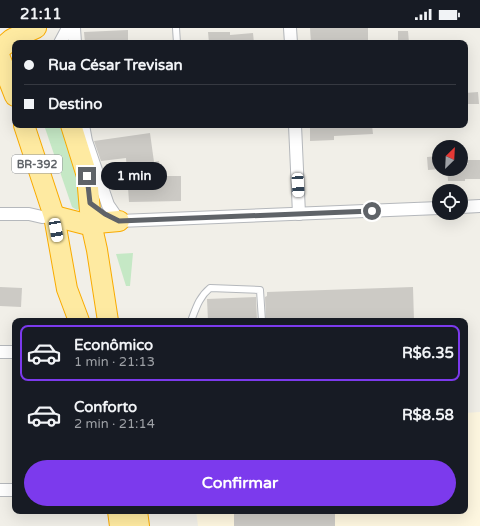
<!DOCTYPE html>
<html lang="pt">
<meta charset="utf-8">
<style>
body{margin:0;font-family:"Varela Round",sans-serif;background:#20242c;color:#f1f3f6;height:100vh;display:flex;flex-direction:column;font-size:15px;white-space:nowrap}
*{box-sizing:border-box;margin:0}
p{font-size:13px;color:#9ea1a6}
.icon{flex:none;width:22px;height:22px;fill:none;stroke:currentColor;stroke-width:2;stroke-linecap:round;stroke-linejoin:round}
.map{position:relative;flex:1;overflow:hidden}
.panel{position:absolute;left:12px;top:290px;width:456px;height:196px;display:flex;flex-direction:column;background:#171b24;border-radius:8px;box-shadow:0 4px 16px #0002}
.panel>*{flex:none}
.guide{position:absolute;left:12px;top:12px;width:456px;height:88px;border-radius:8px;box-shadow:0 4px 16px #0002;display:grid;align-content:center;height:88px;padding:0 12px;background:#171b24}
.needle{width:26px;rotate:24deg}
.fabs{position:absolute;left:432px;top:112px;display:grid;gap:8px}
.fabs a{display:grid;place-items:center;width:36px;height:36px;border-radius:50%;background:#171b24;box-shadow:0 4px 16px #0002;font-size:20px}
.end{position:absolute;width:18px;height:18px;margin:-9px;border:5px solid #5f6368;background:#fff;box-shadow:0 0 0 2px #fff}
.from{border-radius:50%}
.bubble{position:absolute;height:28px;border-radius:14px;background:#171b24;box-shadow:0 4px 16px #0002;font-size:13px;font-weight:700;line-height:28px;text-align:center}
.car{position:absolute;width:12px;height:24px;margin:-12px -6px;border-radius:5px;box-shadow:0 0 3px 1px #0007;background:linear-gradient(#fff 24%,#345 0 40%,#fff 0 76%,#345 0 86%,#fff 0)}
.guide b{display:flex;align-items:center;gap:14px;height:38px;font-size:15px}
.guide b+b{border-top:1px solid #363941}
.guide i{width:10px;height:10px;background:#f1f3f6}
ul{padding:7px 0 0;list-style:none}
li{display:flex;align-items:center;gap:12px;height:56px;margin:0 8px 6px;padding:0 4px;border:2px solid transparent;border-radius:8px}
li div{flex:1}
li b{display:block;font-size:15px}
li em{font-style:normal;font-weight:700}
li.active{border-color:#7c3aed}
li>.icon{width:36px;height:36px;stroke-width:1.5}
.primary-button{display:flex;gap:8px;margin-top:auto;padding:8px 12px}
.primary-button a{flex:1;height:46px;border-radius:24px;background:#7c3aed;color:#fff;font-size:16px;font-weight:700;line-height:46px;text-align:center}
.status{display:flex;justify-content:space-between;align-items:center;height:28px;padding:0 20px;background:#171b24;direction:ltr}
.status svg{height:11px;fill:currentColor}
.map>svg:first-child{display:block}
.commercial{fill:#fef7e0}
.green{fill:#c5e8c5}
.building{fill:#cccac5}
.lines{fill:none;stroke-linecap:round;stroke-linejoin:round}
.service-casing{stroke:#b5b8bc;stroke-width:8}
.minor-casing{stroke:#b5b8bc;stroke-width:14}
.trunk-casing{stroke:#f9ab00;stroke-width:22}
.service{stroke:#fff;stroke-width:6}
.minor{stroke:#fff;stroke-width:12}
.trunk{stroke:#feeaa1;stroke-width:20}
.route{stroke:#5f6368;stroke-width:5}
.labels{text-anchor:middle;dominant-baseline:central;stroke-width:3.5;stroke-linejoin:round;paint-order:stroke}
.shield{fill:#fff;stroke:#8f9295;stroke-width:1}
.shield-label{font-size:11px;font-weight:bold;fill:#5f6368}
</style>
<div class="status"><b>21:11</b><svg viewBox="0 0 49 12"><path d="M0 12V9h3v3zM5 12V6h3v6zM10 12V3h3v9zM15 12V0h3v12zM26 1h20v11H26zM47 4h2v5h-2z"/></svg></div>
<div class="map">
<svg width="480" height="498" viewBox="0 0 480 498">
<rect width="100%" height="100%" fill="#f1efe8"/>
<!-- commercial -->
<path class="commercial" d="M 480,384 L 480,498 L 198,498 L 196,483 L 465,483 L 465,385 Z"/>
<!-- green -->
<g class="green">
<path d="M 44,97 L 61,97 L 76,138 L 82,180 L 77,182 L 72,179 Z"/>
<path d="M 133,225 L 130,258 L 126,258 L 116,226 Z"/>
</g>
<!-- building -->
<g class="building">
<path d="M 310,0 L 368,0 L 368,15 L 311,15 Z"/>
<path d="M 128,2 L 128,15 L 85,15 L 84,4 Z"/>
<path d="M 398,3 L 408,3 L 409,15 L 398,15 Z"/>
<path d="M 208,4 L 230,4 L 230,7 L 253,5 L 254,15 L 209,15 Z"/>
<path d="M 478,64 L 479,76 L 465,76 L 465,65 Z"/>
<path d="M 326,97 L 372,97 L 373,106 L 334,108 L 334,112 L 310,113 L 310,98 Z"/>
<path d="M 150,105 L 154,134 L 159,133 L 160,148 L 181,148 L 181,173 L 129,174 L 126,130 L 101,133 L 94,113 Z"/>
<path d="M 439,128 L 439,141 L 428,142 L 427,129 Z"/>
<path d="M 468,132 L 480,132 L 480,151 L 465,151 L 465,153 L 448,153 L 447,141 L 461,141 L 461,136 L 468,136 Z"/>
<path d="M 0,259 L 22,260 L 21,279 L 0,278 Z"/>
<path d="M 413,259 L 414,293 L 266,293 L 265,269 L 267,268 L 267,264 Z"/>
<path d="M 256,269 L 257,293 L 208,293 L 207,271 Z"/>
<rect x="234" y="483" width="101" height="15"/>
</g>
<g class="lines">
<defs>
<g id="service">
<path d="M 176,0 L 177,15"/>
<path d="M 191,293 C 196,280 199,269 210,260 L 260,262 L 262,293"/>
</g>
<g id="minor">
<path d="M 74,0 L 75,15"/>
<path d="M 290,0 L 291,15"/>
<path d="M 60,15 L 68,0"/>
<path d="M 83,97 L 86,113 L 108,177 L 119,193 L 439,180"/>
<path d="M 295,97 L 299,186"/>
<path d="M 461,179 L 480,178"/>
<path d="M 0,186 L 29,186 L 42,189 L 54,188"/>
<path d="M 0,324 L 15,324"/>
<path d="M 0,462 L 15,462"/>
</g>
<g id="trunk">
<path d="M 0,21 L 12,11 L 36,0"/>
<path d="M 0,30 L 15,68"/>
<path d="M 24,97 L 54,188 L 67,261 L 79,293"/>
<path d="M 71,97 L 87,148 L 91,195 L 97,222 L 108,293"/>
<path d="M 54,188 L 85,196 L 119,193"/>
<path d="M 118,483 L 120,498"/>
<path d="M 137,483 L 139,498"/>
</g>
</defs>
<!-- service casing -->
<use href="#service" class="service-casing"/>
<!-- minor casing -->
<use href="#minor" class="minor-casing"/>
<!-- trunk casing -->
<use href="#trunk" class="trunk-casing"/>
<!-- service -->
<use href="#service" class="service"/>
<!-- minor -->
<use href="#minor" class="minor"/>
<!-- trunk -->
<use href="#trunk" class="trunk"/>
</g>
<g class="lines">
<!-- route -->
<path class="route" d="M 87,148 L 90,175 L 105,186 L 119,193 L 372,183"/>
</g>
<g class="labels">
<!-- shield labels -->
<rect class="shield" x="12" y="127" width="50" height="18" rx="3"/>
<g class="shield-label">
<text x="37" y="136">BR-392</text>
</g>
</g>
</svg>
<div class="fabs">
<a><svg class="needle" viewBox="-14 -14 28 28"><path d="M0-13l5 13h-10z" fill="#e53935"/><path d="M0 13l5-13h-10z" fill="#9ea1a6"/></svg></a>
<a><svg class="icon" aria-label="locate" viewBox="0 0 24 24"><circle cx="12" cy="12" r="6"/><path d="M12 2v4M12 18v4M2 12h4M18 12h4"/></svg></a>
</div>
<i class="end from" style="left:372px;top:183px"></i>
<i class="end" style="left:87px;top:148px"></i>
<div class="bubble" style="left:101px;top:134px;width:66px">1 min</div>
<i class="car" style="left:298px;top:157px;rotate:177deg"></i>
<i class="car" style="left:56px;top:202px;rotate:170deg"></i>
<div class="guide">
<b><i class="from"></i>Rua César Trevisan</b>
<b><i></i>Destino</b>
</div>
<section class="panel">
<ul>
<li class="active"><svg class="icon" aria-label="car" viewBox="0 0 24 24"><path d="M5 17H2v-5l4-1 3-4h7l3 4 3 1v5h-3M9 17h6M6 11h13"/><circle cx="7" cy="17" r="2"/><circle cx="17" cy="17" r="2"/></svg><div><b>Econômico</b><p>1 min · 21:13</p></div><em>R$6.35</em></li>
<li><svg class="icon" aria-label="car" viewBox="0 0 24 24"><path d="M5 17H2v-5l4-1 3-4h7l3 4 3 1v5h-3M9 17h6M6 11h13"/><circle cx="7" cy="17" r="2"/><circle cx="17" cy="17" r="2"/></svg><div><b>Conforto</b><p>2 min · 21:14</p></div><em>R$8.58</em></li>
</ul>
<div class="primary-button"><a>Confirmar</a></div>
</section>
</div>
